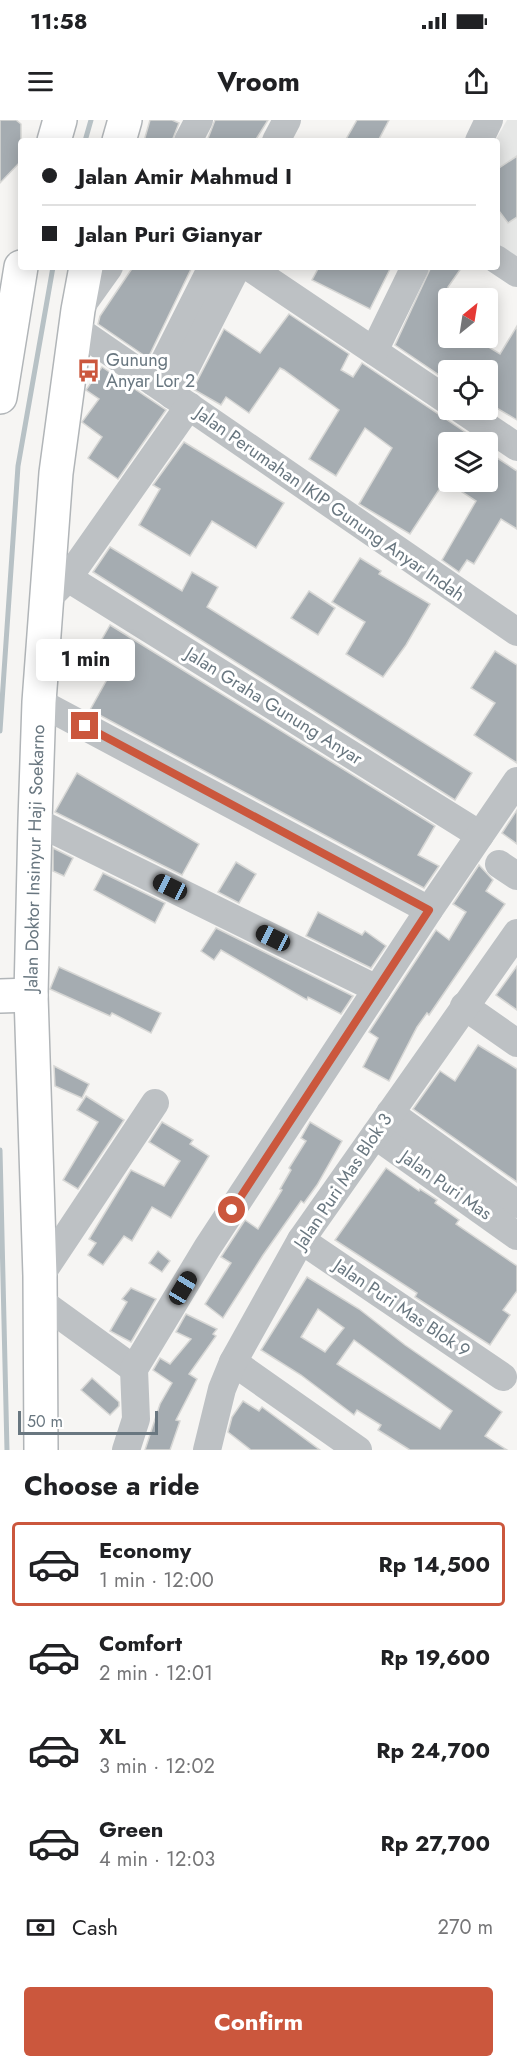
<!DOCTYPE html>
<meta charset="utf-8">
<style>
body{margin:0;font-family:Jost,sans-serif;background:#f6f6f6;color:#202124;height:100vh;display:flex;flex-direction:column;font-size:22px;white-space:nowrap}
*{box-sizing:border-box;margin:0}
p{font-size:20px;color:#757577}
.icon{flex:none;width:33px;height:33px;fill:none;stroke:currentColor;stroke-width:2;stroke-linecap:round;stroke-linejoin:round}
.map{position:relative;height:1330px;overflow:hidden}
.side{display:flex;flex-direction:column;background:#fff;flex:1}
.side>*{flex:none}
.hud{position:absolute;left:18px;top:18px;width:482px;height:132px;border-radius:6px;box-shadow:0 3px 15px #0003;display:grid;align-content:center;height:132px;padding:0 24px;background:#fff}
.needle{width:39px;rotate:30deg}
.buttons{position:absolute;left:438px;top:168px;display:grid;gap:12px}
.buttons a{display:grid;place-items:center;width:60px;height:60px;border-radius:6px;background:#fff;box-shadow:0 3px 15px #0003;font-size:30px}
.scale{position:absolute;left:18px;bottom:15px;width:140px;box-sizing:border-box;padding-left:6px;border:3px solid #697780;border-top:0;font-size:16px;line-height:21px;white-space:nowrap;color:#697780;-webkit-text-stroke:4px #fff;paint-order:stroke}
.end{position:absolute;width:27px;height:27px;margin:-14px;border:8px solid #cb573d;background:#fff;box-shadow:0 0 0 3px #fff}
.from{border-radius:50%}
.bubble{position:absolute;height:42px;border-radius:6px;background:#fff;box-shadow:0 3px 15px #0003;font-size:20px;font-weight:700;line-height:42px;text-align:center}
.car{position:absolute;width:18px;height:36px;margin:-18px -9px;border-radius:8px;box-shadow:0 0 4px 2px #0007;background:linear-gradient(#222 24%,#8ab4d8 0 40%,#222 0 76%,#8ab4d8 0 86%,#222 0)}
.hud b{display:flex;align-items:center;gap:21px;height:57px;font-size:22px}
.hud b+b{border-top:2px solid #e0e0e0}
.hud i{width:15px;height:15px;background:#202124}
ul{padding:0;list-style:none}
li{display:flex;align-items:center;gap:18px;height:84px;margin:0 12px 9px;padding:0 12px;border:3px solid transparent;border-radius:6px}
li div{flex:1}
li b{display:block;font-size:22px}
li em{font-style:normal;font-weight:700}
li.on{border-color:#cb573d}
li>.icon{width:54px;height:54px;stroke-width:1.5}
h2{padding:0 24px;font-size:27px;line-height:72px}
.pay{display:flex;align-items:center;gap:15px;height:66px;padding:0 24px;font-size:22px}
.pay p{margin-inline-start:auto}
.cta{display:flex;gap:12px;margin-top:auto;padding:12px 24px}
.cta a{flex:1;height:69px;border-radius:6px;background:#cb573d;color:#fff;font-size:24px;font-weight:700;line-height:69px;text-align:center}
.status{display:flex;justify-content:space-between;align-items:center;height:42px;padding:0 30px;background:#fff;direction:ltr}
.status svg{height:16px;fill:currentColor}
header{display:flex;justify-content:space-between;align-items:center;height:78px;padding:0 24px;background:#fff;font-size:27px;font-weight:700}
.map>svg:first-child{display:block}
.built{fill:#e6e7e6}
.lines{fill:none;stroke-linecap:round;stroke-linejoin:round}
.stream{stroke:#b7c1c5;stroke-width:5}
.building{fill:#a5acb1;stroke:#d7d7d5;stroke-width:1.5;fill-rule:evenodd}
.major-casing{stroke:#b1b5b8;stroke-width:36}
.minor{stroke:#bdc1c4;stroke-width:28}
.major{stroke:#fff;stroke-width:33}
.route{stroke:#cb573d;stroke-width:8}
.labels{text-anchor:middle;dominant-baseline:central;stroke-width:6;stroke-linejoin:round;paint-order:stroke}
.poi-label{font-size:18px;fill:#697780;stroke:#fff;text-anchor:start}
.street-label{font-size:18px;fill:#697780;stroke:#fff}
</style>
<div class="status"><b>11:58</b><svg viewBox="0 0 49 12"><path d="M0 12V9h3v3zM5 12V6h3v6zM10 12V3h3v9zM15 12V0h3v12zM26 1h20v11H26zM47 4h2v5h-2z"/></svg></div>
<header><svg class="icon" aria-label="menu" viewBox="0 0 24 24"><path d="M4 6h16M4 12h16M4 18h16"/></svg>Vroom<svg class="icon" aria-label="share" viewBox="0 0 24 24"><path d="M12 15V3M7 8l5-5 5 5M5 13v7h14v-7"/></svg></header>
<div class="map">
<svg width="517" height="1330" viewBox="0 0 517 1330">
<rect width="100%" height="100%" fill="#f6f5f3"/>
<!-- built -->
<path class="built" d="M 507,0 L 517,0 L 517,145 L 497,131 L 495,21 Z"/>
<g class="lines">
<!-- stream -->
<g class="stream">
<path d="M 85,21 L 91,0"/>
<path d="M 0,611 L 18,346 L 53,147"/>
<path d="M 0,1030 L 7,1330"/>
</g>
</g>
<!-- building -->
<g class="building">
<path d="M 0,0 L 16,0 L 21,4 L 21,41 L 0,63 Z"/>
<path d="M 150,0 L 172,0 L 179,3 L 172,21 L 144,21 Z"/>
<path d="M 215,0 L 268,0 L 255,21 L 207,21 Z"/>
<path d="M 357,0 L 389,0 L 378,21 L 345,21 Z"/>
<path d="M 517,36 L 517,97 L 508,103 L 496,87 L 496,50 Z"/>
<path d="M 133,147 L 192,147 L 148,238 L 98,204 L 100,196 Z"/>
<path d="M 319,147 L 391,147 L 370,189 L 312,160 Z"/>
<path d="M 431,147 L 462,147 L 448,167 L 448,218 L 474,218 L 500,234 L 517,206 L 517,300 L 488,283 L 488,250 L 448,250 L 448,261 L 395,225 Z"/>
<path d="M 289,194 L 349,234 L 341,250 L 353,257 L 362,243 L 480,322 L 448,322 L 448,356 L 410,414 L 359,384 L 392,328 L 365,308 L 336,356 L 309,339 L 339,290 L 284,250 L 280,248 L 249,293 L 226,277 L 221,285 L 193,269 L 224,209 L 260,233 Z"/>
<path d="M 102,247 L 166,290 L 118,359 L 88,338 L 102,317 L 82,302 L 99,279 L 86,270 Z"/>
<path d="M 184,322 L 284,383 L 256,428 L 212,401 L 190,436 L 139,405 L 160,369 L 153,365 Z"/>
<path d="M 488,332 L 517,351 L 517,409 L 501,399 L 474,444 L 467,440 L 459,452 L 442,440 L 476,381 L 447,362 L 488,362 Z"/>
<path d="M 110,427 L 182,471 L 192,452 L 218,467 L 207,487 L 472,653 L 455,680 L 93,452 Z"/>
<path d="M 360,438 L 381,451 L 379,454 L 430,484 L 406,525 L 383,557 L 346,534 L 365,502 L 332,482 Z"/>
<path d="M 309,471 L 335,488 L 318,515 L 291,498 Z"/>
<path d="M 110,505 L 435,706 L 418,735 L 439,746 L 424,768 L 90,590 L 110,554 L 89,542 Z"/>
<path d="M 495,531 L 517,545 L 517,643 L 474,615 L 495,583 L 471,568 Z"/>
<path d="M 77,653 L 199,724 L 182,755 L 55,692 Z"/>
<path d="M 517,690 L 517,724 L 502,713 Z"/>
<path d="M 53,728 L 73,738 L 64,756 L 53,751 Z"/>
<path d="M 236,742 L 256,754 L 239,783 L 218,772 Z"/>
<path d="M 479,745 L 493,760 L 486,771 L 505,784 L 429,895 L 427,893 L 417,907 L 389,961 L 363,947 L 378,918 L 369,912 L 436,810 L 449,820 L 466,792 L 453,784 Z"/>
<path d="M 103,753 L 165,783 L 155,803 L 94,770 Z"/>
<path d="M 318,792 L 362,815 L 365,811 L 386,826 L 371,848 L 306,816 Z"/>
<path d="M 216,808 L 353,876 L 341,894 L 308,877 L 307,880 L 221,830 L 214,840 L 201,831 Z"/>
<path d="M 517,846 L 517,890 L 496,875 Z"/>
<path d="M 59,847 L 161,893 L 151,913 L 112,893 L 110,896 L 50,869 Z"/>
<path d="M 478,925 L 517,949 L 517,1062 L 413,989 L 440,951 L 455,961 Z"/>
<path d="M 54,946 L 89,964 L 82,978 L 55,966 Z"/>
<path d="M 86,976 L 124,1000 L 78,1069 L 63,1060 L 98,1002 L 77,990 Z"/>
<path d="M 162,1002 L 193,1020 L 190,1024 L 209,1036 L 171,1098 L 152,1087 L 132,1121 L 124,1116 L 103,1145 L 88,1135 L 96,1123 L 89,1119 L 131,1050 L 164,1066 L 180,1041 L 149,1022 Z"/>
<path d="M 310,1002 L 342,1021 L 317,1065 L 304,1083 L 301,1081 L 263,1135 L 223,1198 L 205,1184 L 231,1143 L 221,1137 L 245,1100 L 258,1109 L 282,1070 L 280,1069 L 291,1050 L 289,1048 L 306,1021 L 301,1018 Z"/>
<path d="M 386,1048 L 419,1071 L 420,1069 L 437,1080 L 435,1083 L 459,1100 L 456,1104 L 517,1146 L 517,1171 L 503,1190 L 510,1195 L 490,1225 L 415,1177 L 417,1173 L 335,1120 Z"/>
<path d="M 158,1131 L 170,1141 L 162,1152 L 149,1143 Z"/>
<path d="M 307,1157 L 359,1189 L 405,1225 L 502,1292 L 485,1316 L 507,1330 L 410,1330 L 378,1310 L 381,1305 L 357,1290 L 354,1295 L 301,1255 L 261,1230 ZM 318,1189 L 344,1208 L 325,1232 L 301,1217 ZM 354,1220 L 452,1291 L 440,1309 L 337,1244 Z"/>
<path d="M 131,1168 L 156,1179 L 131,1222 L 110,1211 L 127,1182 L 122,1179 Z"/>
<path d="M 186,1194 L 217,1209 L 213,1214 L 216,1216 L 189,1254 L 197,1259 L 176,1300 L 180,1301 L 170,1330 L 145,1330 L 160,1284 L 172,1263 L 153,1250 L 160,1238 L 170,1244 L 191,1219 L 176,1212 Z"/>
<path d="M 92,1258 L 119,1282 L 119,1286 L 110,1295 L 81,1270 Z"/>
<path d="M 243,1281 L 259,1291 L 262,1287 L 320,1330 L 251,1330 L 228,1312 L 232,1297 Z"/>
</g>
<g class="lines">
<defs>
<g id="major">
<path d="M 54,21 L 60,0"/>
<path d="M 119,21 L 125,0"/>
<path d="M 0,277 L 21,147"/>
<path d="M 0,876 L 31,875"/>
<path id="s1" d="M 41,1330 L 40,1156 L 31,875 L 35,701 L 39,582 L 56,353 L 78,190 L 86,147"/>
</g>
</defs>
<!-- major casing -->
<use href="#major" class="major-casing"/>
<!-- minor -->
<g class="minor">
<path d="M 188,21 L 199,0"/>
<path d="M 276,21 L 287,0"/>
<path d="M 479,21 L 489,0"/>
<path d="M 496,139 L 517,153"/>
<path d="M 249,147 L 448,281"/>
<path d="M 79,189 L 109,147"/>
<path d="M 75,208 L 517,512"/>
<path d="M 374,231 L 415,147"/>
<path d="M 154,262 L 212,147"/>
<path d="M 172,275 L 237,147"/>
<path d="M 462,290 L 517,327"/>
<path d="M 68,458 L 480,715"/>
<path d="M 55,471 L 68,458 L 189,286"/>
<path d="M 39,582 L 429,790"/>
<path d="M 35,701 L 377,869"/>
<path d="M 499,744 L 517,756"/>
<path d="M 464,886 L 517,923"/>
<path d="M 390,993 L 517,1084"/>
<path d="M 375,1015 L 517,1116"/>
<path d="M 301,1120 L 503,1257"/>
<path d="M 40,1156 L 155,983"/>
<path d="M 40,1181 L 134,1249"/>
<path d="M 233,1242 L 358,1330"/>
<path d="M 126,1330 L 136,1299 L 134,1249 L 207,1128 L 429,790 L 517,661"/>
<path d="M 207,1330 L 222,1269 L 233,1242 L 301,1120 L 517,813"/>
</g>
<!-- major -->
<use href="#major" class="major"/>
</g>
<g class="lines">
<!-- route -->
<path class="route" d="M 85,606 L 429,790 L 232,1090"/>
</g>
<!-- icons -->
<defs>
<symbol id="bus-bare" viewBox="-9 -9 18 18"><path d="M-5-6H5V4H4V6H2V4H-2V6H-4V4H-5ZM-3.5-4V0h7V-4ZM-3.5 1.2v1.5H-2V1.2ZM2 1.2v1.5H3.5V1.2Z" fill="#cb573d" stroke="#fff" stroke-width="2.5" paint-order="stroke"/></symbol>
</defs>
<g fill-rule="evenodd">
<use href="#bus-bare" x="72" y="234" width="33" height="33"/>
</g>
<g class="labels">
<!-- poi labels -->
<g class="poi-label">
<text x="106" y="240">Gunung<tspan x="106" dy="21">Anyar Lor 2</tspan></text>
</g>
<!-- street labels -->
<g class="street-label">
<text transform="translate(330 384) rotate(35)">Jalan Perumahan IKIP Gunung Anyar Indah</text>
<text transform="translate(274 586) rotate(32)">Jalan Graha Gunung Anyar</text>
<text stroke="none"><textPath href="#s1" startOffset="592">Jalan Doktor Insinyur Haji Soekarno</textPath></text>
<text transform="translate(343 1061) rotate(-56)">Jalan Puri Mas Blok 3</text>
<text transform="translate(446 1065) rotate(35)">Jalan Puri Mas</text>
<text transform="translate(402 1188) rotate(34)">Jalan Puri Mas Blok 9</text>
</g>
</g>
</svg>
<div class="buttons">
<a><svg class="needle" viewBox="-14 -14 28 28"><path d="M0-13l5 13h-10z" fill="#e53935"/><path d="M0 13l5-13h-10z" fill="#757577"/></svg></a>
<a><svg class="icon" aria-label="locate" viewBox="0 0 24 24"><circle cx="12" cy="12" r="6"/><path d="M12 2v4M12 18v4M2 12h4M18 12h4"/></svg></a>
<a><svg class="icon" aria-label="layers" viewBox="0 0 24 24"><path d="M12 4l9 5-9 5-9-5zM3 14l9 5 9-5"/></svg></a>
</div>
<div class="scale">50 m</div>
<i class="end from" style="left:232px;top:1090px"></i>
<i class="end" style="left:85px;top:606px"></i>
<div class="bubble" style="left:36px;top:519px;width:99px">1 min</div>
<i class="car" style="left:170px;top:767px;rotate:296deg"></i>
<i class="car" style="left:273px;top:818px;rotate:296deg"></i>
<i class="car" style="left:183px;top:1168px;rotate:31deg"></i>
<div class="hud">
<b><i class="from"></i>Jalan Amir Mahmud I</b>
<b><i></i>Jalan Puri Gianyar</b>
</div>
</div>
<section class="side">
<h2>Choose a ride</h2>
<ul>
<li class="on"><svg class="icon" aria-label="car" viewBox="0 0 24 24"><path d="M5 17H2v-5l4-1 3-4h7l3 4 3 1v5h-3M9 17h6M6 11h13"/><circle cx="7" cy="17" r="2"/><circle cx="17" cy="17" r="2"/></svg><div><b>Economy</b><p>1 min · 12:00</p></div><em>Rp 14,500</em></li>
<li><svg class="icon" aria-label="car" viewBox="0 0 24 24"><path d="M5 17H2v-5l4-1 3-4h7l3 4 3 1v5h-3M9 17h6M6 11h13"/><circle cx="7" cy="17" r="2"/><circle cx="17" cy="17" r="2"/></svg><div><b>Comfort</b><p>2 min · 12:01</p></div><em>Rp 19,600</em></li>
<li><svg class="icon" aria-label="car" viewBox="0 0 24 24"><path d="M5 17H2v-5l4-1 3-4h7l3 4 3 1v5h-3M9 17h6M6 11h13"/><circle cx="7" cy="17" r="2"/><circle cx="17" cy="17" r="2"/></svg><div><b>XL</b><p>3 min · 12:02</p></div><em>Rp 24,700</em></li>
<li><svg class="icon" aria-label="car" viewBox="0 0 24 24"><path d="M5 17H2v-5l4-1 3-4h7l3 4 3 1v5h-3M9 17h6M6 11h13"/><circle cx="7" cy="17" r="2"/><circle cx="17" cy="17" r="2"/></svg><div><b>Green</b><p>4 min · 12:03</p></div><em>Rp 27,700</em></li>
</ul>
<div class="pay"><svg class="icon" aria-label="cash" viewBox="0 0 24 24"><path d="M3 7h18v10H3z"/><circle cx="12" cy="12" r="2"/></svg>Cash<p>270 m</p></div>
<div class="cta"><a>Confirm</a></div>
</section>
